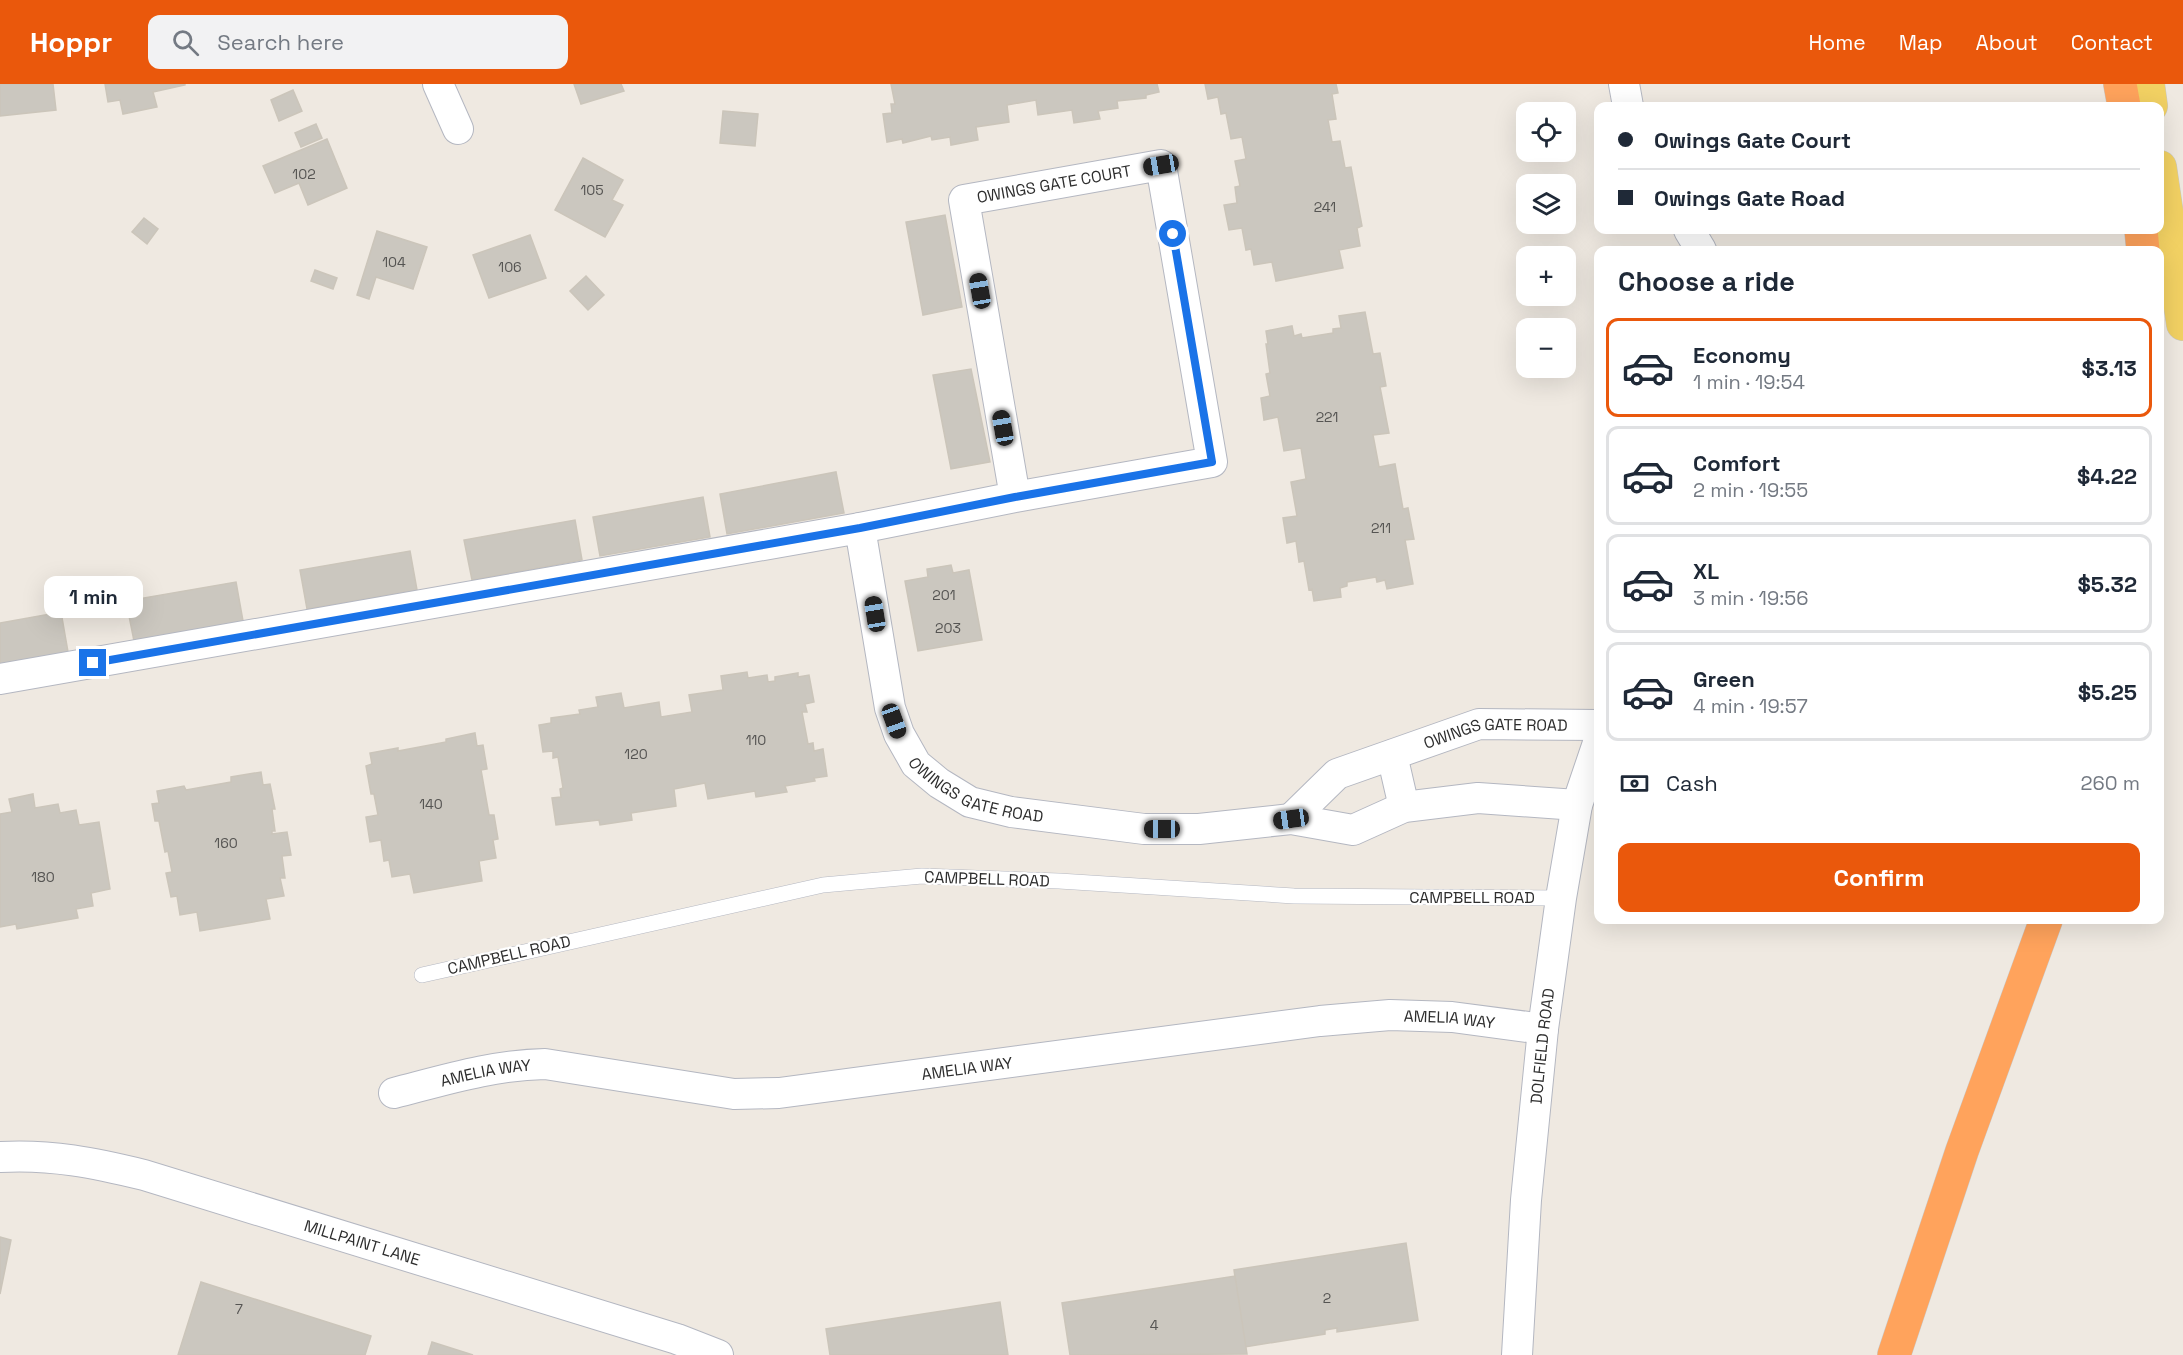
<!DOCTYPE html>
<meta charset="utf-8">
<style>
body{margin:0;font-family:"Space Grotesk",sans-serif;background:#f2f2f3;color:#1f2937;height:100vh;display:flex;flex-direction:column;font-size:22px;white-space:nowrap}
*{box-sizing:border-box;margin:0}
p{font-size:20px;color:#747a83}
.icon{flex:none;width:33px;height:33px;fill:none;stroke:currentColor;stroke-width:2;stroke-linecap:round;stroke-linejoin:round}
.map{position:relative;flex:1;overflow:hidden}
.sheet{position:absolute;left:1594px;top:162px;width:570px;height:678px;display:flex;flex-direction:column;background:#fff;border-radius:12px;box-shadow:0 6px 24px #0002}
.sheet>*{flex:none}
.hud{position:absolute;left:1594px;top:18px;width:570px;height:132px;border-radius:12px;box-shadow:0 6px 24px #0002;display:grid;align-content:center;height:132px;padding:0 24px;background:#fff}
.controls{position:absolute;left:1516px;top:18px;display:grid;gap:12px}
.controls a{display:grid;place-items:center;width:60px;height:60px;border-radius:12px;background:#fff;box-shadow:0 6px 24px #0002;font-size:30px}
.end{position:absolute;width:27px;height:27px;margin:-14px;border:8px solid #1a73e8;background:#fff;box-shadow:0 0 0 3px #fff}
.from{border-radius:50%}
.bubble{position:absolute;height:42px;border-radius:12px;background:#fff;box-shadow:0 6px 24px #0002;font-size:20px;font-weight:700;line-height:42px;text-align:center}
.car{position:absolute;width:18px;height:36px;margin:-18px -9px;border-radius:8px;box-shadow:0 0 4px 2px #0007;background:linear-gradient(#222 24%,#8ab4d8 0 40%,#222 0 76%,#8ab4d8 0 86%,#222 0)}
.hud b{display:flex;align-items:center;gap:21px;height:57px;font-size:22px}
.hud b+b{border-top:2px solid #e0e1e3}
.hud i{width:15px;height:15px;background:#1f2937}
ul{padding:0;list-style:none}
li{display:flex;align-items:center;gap:18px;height:99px;margin:0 12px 9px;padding:0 12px;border:3px solid #e0e1e3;border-radius:12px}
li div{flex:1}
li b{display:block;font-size:22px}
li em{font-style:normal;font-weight:700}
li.current{border-color:#ea580c}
li>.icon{width:54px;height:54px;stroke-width:1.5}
h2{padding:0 24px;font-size:27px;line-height:72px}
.pay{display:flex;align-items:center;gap:15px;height:66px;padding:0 24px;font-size:22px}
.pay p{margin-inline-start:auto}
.cta{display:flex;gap:12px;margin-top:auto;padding:12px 24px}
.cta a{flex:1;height:69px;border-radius:12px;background:#ea580c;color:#fff;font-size:24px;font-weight:700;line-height:69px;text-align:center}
header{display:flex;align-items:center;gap:36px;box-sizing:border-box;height:84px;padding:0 30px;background:#ea580c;color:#fff}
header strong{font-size:28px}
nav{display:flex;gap:33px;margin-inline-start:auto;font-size:21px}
.search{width:420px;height:54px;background:#f2f2f3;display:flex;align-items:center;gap:15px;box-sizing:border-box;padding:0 21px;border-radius:12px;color:#747a83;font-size:22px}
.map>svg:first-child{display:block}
.building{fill:#cbc7bf;stroke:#cbc5ba;stroke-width:1.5}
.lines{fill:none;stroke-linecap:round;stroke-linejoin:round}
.service-casing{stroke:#b4b7c1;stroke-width:16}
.minor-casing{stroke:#b4b7c1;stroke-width:32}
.primary-casing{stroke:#c9c9c9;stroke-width:34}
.motorway-casing{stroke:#c9c9c9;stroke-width:34}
.service{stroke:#fff;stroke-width:15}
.minor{stroke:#fff;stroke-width:30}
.primary{stroke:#f2d163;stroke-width:33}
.motorway{stroke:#ffa35c;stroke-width:33}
.route{stroke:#1a73e8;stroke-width:8}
.labels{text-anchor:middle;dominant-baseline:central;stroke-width:4.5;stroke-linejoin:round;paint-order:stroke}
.number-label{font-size:14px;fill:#555452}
.street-label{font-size:16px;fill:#2e2e2e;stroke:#fff}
</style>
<header>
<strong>Hoppr</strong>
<div class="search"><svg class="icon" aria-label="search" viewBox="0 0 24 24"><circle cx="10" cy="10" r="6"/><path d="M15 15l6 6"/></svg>Search here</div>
<nav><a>Home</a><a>Map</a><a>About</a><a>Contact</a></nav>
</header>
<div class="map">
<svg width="2183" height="1271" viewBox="0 0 2183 1271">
<rect width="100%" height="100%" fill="#efe9e1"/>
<!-- building -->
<g class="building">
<path d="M 0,0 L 53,0 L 56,26 L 0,32 Z"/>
<path d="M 105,0 L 185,0 L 185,1 L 153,8 L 157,23 L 123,30 L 120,16 L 108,18 Z"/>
<path d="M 574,0 L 621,0 L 624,7 L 581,20 Z"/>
<path d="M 891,0 L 1157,0 L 1159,8 L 1146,11 L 1146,14 L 1117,17 L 1118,24 L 1098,27 L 1100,35 L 1074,39 L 1072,26 L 1038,31 L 1036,16 L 1007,21 L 1009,38 L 976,43 L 978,56 L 951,61 L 950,53 L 932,56 L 931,52 L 903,59 L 902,55 L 887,58 L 883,30 L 892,29 L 891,20 L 895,20 Z"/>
<path d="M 1205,0 L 1336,0 L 1338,9 L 1332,10 L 1336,35 L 1328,36 L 1332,58 L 1340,57 L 1345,84 L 1351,83 L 1362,142 L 1357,144 L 1360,162 L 1339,166 L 1343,184 L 1276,197 L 1272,178 L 1254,181 L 1251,165 L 1246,166 L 1242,144 L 1229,146 L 1224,121 L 1237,119 L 1235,103 L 1240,102 L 1235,77 L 1246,75 L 1242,53 L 1231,55 L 1226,29 L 1221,30 L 1218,13 L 1208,15 Z"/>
<path d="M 293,6 L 302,27 L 279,37 L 271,16 Z"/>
<path d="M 723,27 L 758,30 L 755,62 L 720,59 Z"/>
<path d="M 316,40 L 322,54 L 301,63 L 295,49 Z"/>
<path d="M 327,55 L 347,104 L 308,121 L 299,99 L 275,109 L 263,82 Z"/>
<path d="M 583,74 L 623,96 L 612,116 L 623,121 L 605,153 L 555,126 Z"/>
<path d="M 945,131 L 962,223 L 923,231 L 906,138 Z"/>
<path d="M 144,134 L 158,145 L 147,160 L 132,148 Z"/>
<path d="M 377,147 L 427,163 L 413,205 L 376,193 L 369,215 L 357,211 Z"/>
<path d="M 530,151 L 546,194 L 489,214 L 473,171 Z"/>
<path d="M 315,186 L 337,194 L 333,205 L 311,197 Z"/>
<path d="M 586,192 L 604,211 L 588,226 L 570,207 Z"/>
<path d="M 1365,228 L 1373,270 L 1380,269 L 1386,302 L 1380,303 L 1389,349 L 1373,351 L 1379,383 L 1395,380 L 1403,425 L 1408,424 L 1414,455 L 1405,456 L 1413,500 L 1387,505 L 1385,496 L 1377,498 L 1376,493 L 1347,498 L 1347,502 L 1340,504 L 1341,513 L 1314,517 L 1312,505 L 1309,506 L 1304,477 L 1299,478 L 1296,457 L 1287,459 L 1283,434 L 1297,432 L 1291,398 L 1306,395 L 1301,364 L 1284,367 L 1278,333 L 1264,336 L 1261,314 L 1270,312 L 1266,290 L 1270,289 L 1266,260 L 1268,260 L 1266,247 L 1292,242 L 1294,252 L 1301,250 L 1302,254 L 1333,249 L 1333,245 L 1341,244 L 1339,232 Z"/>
<path d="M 971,285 L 990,378 L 951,385 L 933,291 Z"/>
<path d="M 836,388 L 844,429 L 727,450 L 720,410 Z"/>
<path d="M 703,413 L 710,453 L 600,472 L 593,433 Z"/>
<path d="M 575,436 L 582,476 L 472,496 L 464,456 Z"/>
<path d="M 410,467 L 417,506 L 307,525 L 300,486 Z"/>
<path d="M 951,481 L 953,489 L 969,486 L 982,556 L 918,567 L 905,497 L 928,493 L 927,485 Z"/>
<path d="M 236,498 L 243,537 L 134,557 L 126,517 Z"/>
<path d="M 61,528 L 68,568 L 0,580 L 0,539 Z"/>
<path d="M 747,588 L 748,594 L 767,591 L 768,598 L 775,597 L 775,593 L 798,589 L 798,593 L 809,591 L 814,618 L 805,620 L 807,628 L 802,628 L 808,660 L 813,659 L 814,667 L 823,665 L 827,692 L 814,694 L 815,697 L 785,702 L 787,708 L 756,713 L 755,707 L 708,715 L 705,699 L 674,705 L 676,722 L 631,729 L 632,736 L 600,741 L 599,736 L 556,741 L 552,714 L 561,713 L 560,705 L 563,704 L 558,673 L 553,674 L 553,667 L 543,668 L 539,641 L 551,639 L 551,634 L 580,630 L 579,626 L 598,623 L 596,613 L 621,609 L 624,624 L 659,618 L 661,633 L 692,628 L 689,611 L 723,606 L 721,592 Z"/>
<path d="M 475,649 L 477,662 L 483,661 L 487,685 L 481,686 L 489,731 L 494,731 L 498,755 L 493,756 L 496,774 L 479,777 L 482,797 L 414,809 L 410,790 L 392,793 L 389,776 L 384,777 L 381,756 L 370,758 L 366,733 L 378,731 L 374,710 L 371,710 L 366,682 L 372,680 L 370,669 L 398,664 L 398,667 L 446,658 L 446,655 Z"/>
<path d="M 261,688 L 263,701 L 270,700 L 275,725 L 272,725 L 275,747 L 272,747 L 272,750 L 287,748 L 291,771 L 282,772 L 285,794 L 280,794 L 284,812 L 266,815 L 270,835 L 200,847 L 197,828 L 180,831 L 177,812 L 171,813 L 166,789 L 172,788 L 168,767 L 165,768 L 159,737 L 155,737 L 152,720 L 159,719 L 157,707 L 184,702 L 186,706 L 231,698 L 231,693 Z"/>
<path d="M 33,710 L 35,724 L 58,720 L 60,729 L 76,726 L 79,741 L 99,738 L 110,805 L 91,809 L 93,822 L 76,825 L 78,834 L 17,845 L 16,840 L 0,843 L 0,730 L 12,728 L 9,715 Z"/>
<path d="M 0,1153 L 11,1156 L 0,1210 Z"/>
<path d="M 1406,1159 L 1418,1236 L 1337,1248 L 1337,1244 L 1325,1246 L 1325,1250 L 1245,1263 L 1234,1186 Z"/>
<path d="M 1235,1192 L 1247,1270 L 1070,1271 L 1062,1219 Z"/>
<path d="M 201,1198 L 371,1252 L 365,1271 L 178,1271 Z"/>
<path d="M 1000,1218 L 1008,1271 L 830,1271 L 826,1245 Z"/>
<path d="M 432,1258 L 473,1271 L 428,1271 Z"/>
</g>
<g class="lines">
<defs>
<path id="service" d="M 422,891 L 823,801 L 922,792 L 1059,797 L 1294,812 L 1561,814"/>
<g id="minor">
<path d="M 438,0 L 458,45"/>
<path d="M 1624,0 L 1628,22"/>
<path d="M 1689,146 L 1701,166"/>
<path d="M 860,444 L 1015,413 L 1212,378 L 1161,81 L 964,116 L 1015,413"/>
<path id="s1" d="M 0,595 L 860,444 L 890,624 L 899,650 L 916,680 L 939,699 L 970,718 L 1011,728 L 1144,745 L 1199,745 L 1291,735 L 1353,746 L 1404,723 L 1478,714 L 1577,721"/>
<path d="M 1392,671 L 1404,723"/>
<path id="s2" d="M 1291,735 L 1337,690 L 1479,640 L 1599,641"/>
<path id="s3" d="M 394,1009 C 445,996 493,981 545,980 L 734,1010 L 779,1009 L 1320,937 L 1390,931 L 1452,933 L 1543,945"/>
<path id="s4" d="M 0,1073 C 51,1070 95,1079 144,1091 L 677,1255 L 718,1271"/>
<path id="s5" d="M 1517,1271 L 1526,1116 L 1543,945 L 1561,814 L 1577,721 L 1599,656"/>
</g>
<g id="primary">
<path d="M 2148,0 L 2151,22"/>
<path d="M 2160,83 L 2183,240"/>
</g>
<g id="motorway">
<path d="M 2120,0 L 2124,22"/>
<path d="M 2141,146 L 2143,166"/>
<path d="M 1894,1271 L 1962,1067 L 2046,836"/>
</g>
</defs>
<!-- service casing -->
<use href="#service" class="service-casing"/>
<!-- minor casing -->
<use href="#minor" class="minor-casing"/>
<!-- primary casing -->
<use href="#primary" class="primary-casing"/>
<!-- motorway casing -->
<use href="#motorway" class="motorway-casing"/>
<!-- service -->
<use href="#service" class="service"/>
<!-- minor -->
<use href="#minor" class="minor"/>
<!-- primary -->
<use href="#primary" class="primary"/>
<!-- motorway -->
<use href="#motorway" class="motorway"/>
</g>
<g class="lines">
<!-- route -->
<path class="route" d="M 93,579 L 860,444 L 1015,413 L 1212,378 L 1173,150"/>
</g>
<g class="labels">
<!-- number labels -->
<g class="number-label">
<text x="304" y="90">102</text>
<text x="592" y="106">105</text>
<text x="1325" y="123">241</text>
<text x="394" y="178">104</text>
<text x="510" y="183">106</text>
<text x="1327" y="333">221</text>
<text x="1381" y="444">211</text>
<text x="944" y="511">201</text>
<text x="948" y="544">203</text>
<text x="756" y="656">110</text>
<text x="636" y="670">120</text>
<text x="431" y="720">140</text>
<text x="226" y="759">160</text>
<text x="43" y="793">180</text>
<text x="1327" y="1214">2</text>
<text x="239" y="1225">7</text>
<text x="1154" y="1241">4</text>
</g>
<!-- street labels -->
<g class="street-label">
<text transform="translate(1054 100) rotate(-10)">OWINGS GATE COURT</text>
<text stroke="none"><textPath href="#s2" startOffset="230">OWINGS GATE ROAD</textPath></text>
<text stroke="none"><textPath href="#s1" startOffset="1185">OWINGS GATE ROAD</textPath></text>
<text transform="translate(987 795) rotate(2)">CAMPBELL ROAD</text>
<text x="1472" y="813">CAMPBELL ROAD</text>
<text transform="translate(509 871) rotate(-13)">CAMPBELL ROAD</text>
<text stroke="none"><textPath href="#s3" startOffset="1066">AMELIA WAY</textPath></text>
<text stroke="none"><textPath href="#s5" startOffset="310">DOLFIELD ROAD</textPath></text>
<text stroke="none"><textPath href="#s3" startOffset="580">AMELIA WAY</textPath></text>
<text stroke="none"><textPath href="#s3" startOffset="94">AMELIA WAY</textPath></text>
<text stroke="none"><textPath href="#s4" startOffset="374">MILLPAINT LANE</textPath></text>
</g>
</g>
</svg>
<div class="controls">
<a><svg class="icon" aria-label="locate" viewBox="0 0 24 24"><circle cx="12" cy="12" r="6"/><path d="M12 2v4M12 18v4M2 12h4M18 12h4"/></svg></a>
<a><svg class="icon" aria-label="layers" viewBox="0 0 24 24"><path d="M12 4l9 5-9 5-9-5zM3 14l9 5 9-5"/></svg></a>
<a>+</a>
<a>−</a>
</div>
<i class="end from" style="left:1173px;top:150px"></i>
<i class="end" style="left:93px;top:579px"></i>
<div class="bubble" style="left:44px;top:492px;width:99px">1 min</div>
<i class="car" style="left:1161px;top:81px;rotate:260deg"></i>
<i class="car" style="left:980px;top:207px;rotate:350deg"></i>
<i class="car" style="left:1003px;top:344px;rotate:350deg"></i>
<i class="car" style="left:875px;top:530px;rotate:351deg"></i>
<i class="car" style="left:894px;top:637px;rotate:160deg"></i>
<i class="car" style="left:1291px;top:735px;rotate:262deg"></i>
<i class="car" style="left:1162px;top:745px;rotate:270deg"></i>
<div class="hud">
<b><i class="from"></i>Owings Gate Court</b>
<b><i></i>Owings Gate Road</b>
</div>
<section class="sheet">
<h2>Choose a ride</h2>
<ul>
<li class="current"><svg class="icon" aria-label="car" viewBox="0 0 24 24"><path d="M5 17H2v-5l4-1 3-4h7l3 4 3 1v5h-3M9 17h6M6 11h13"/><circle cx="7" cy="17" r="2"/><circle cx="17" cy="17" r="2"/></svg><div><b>Economy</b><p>1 min · 19:54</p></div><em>$3.13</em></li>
<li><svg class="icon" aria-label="car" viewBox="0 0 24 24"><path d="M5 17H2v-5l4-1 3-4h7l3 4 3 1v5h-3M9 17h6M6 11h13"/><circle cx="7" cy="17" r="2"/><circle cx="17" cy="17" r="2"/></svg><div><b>Comfort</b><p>2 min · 19:55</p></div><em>$4.22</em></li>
<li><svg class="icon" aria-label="car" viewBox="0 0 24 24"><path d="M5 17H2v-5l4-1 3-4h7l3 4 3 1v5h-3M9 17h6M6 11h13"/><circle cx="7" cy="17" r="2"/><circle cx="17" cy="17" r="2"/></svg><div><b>XL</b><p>3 min · 19:56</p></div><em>$5.32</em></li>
<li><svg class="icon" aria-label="car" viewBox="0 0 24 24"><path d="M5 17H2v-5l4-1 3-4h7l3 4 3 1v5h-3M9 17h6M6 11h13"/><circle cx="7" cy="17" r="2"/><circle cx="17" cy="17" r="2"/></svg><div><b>Green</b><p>4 min · 19:57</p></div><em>$5.25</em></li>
</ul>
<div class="pay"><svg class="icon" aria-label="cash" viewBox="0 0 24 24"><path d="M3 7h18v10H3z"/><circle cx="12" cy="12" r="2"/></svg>Cash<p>260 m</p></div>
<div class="cta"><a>Confirm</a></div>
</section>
</div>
